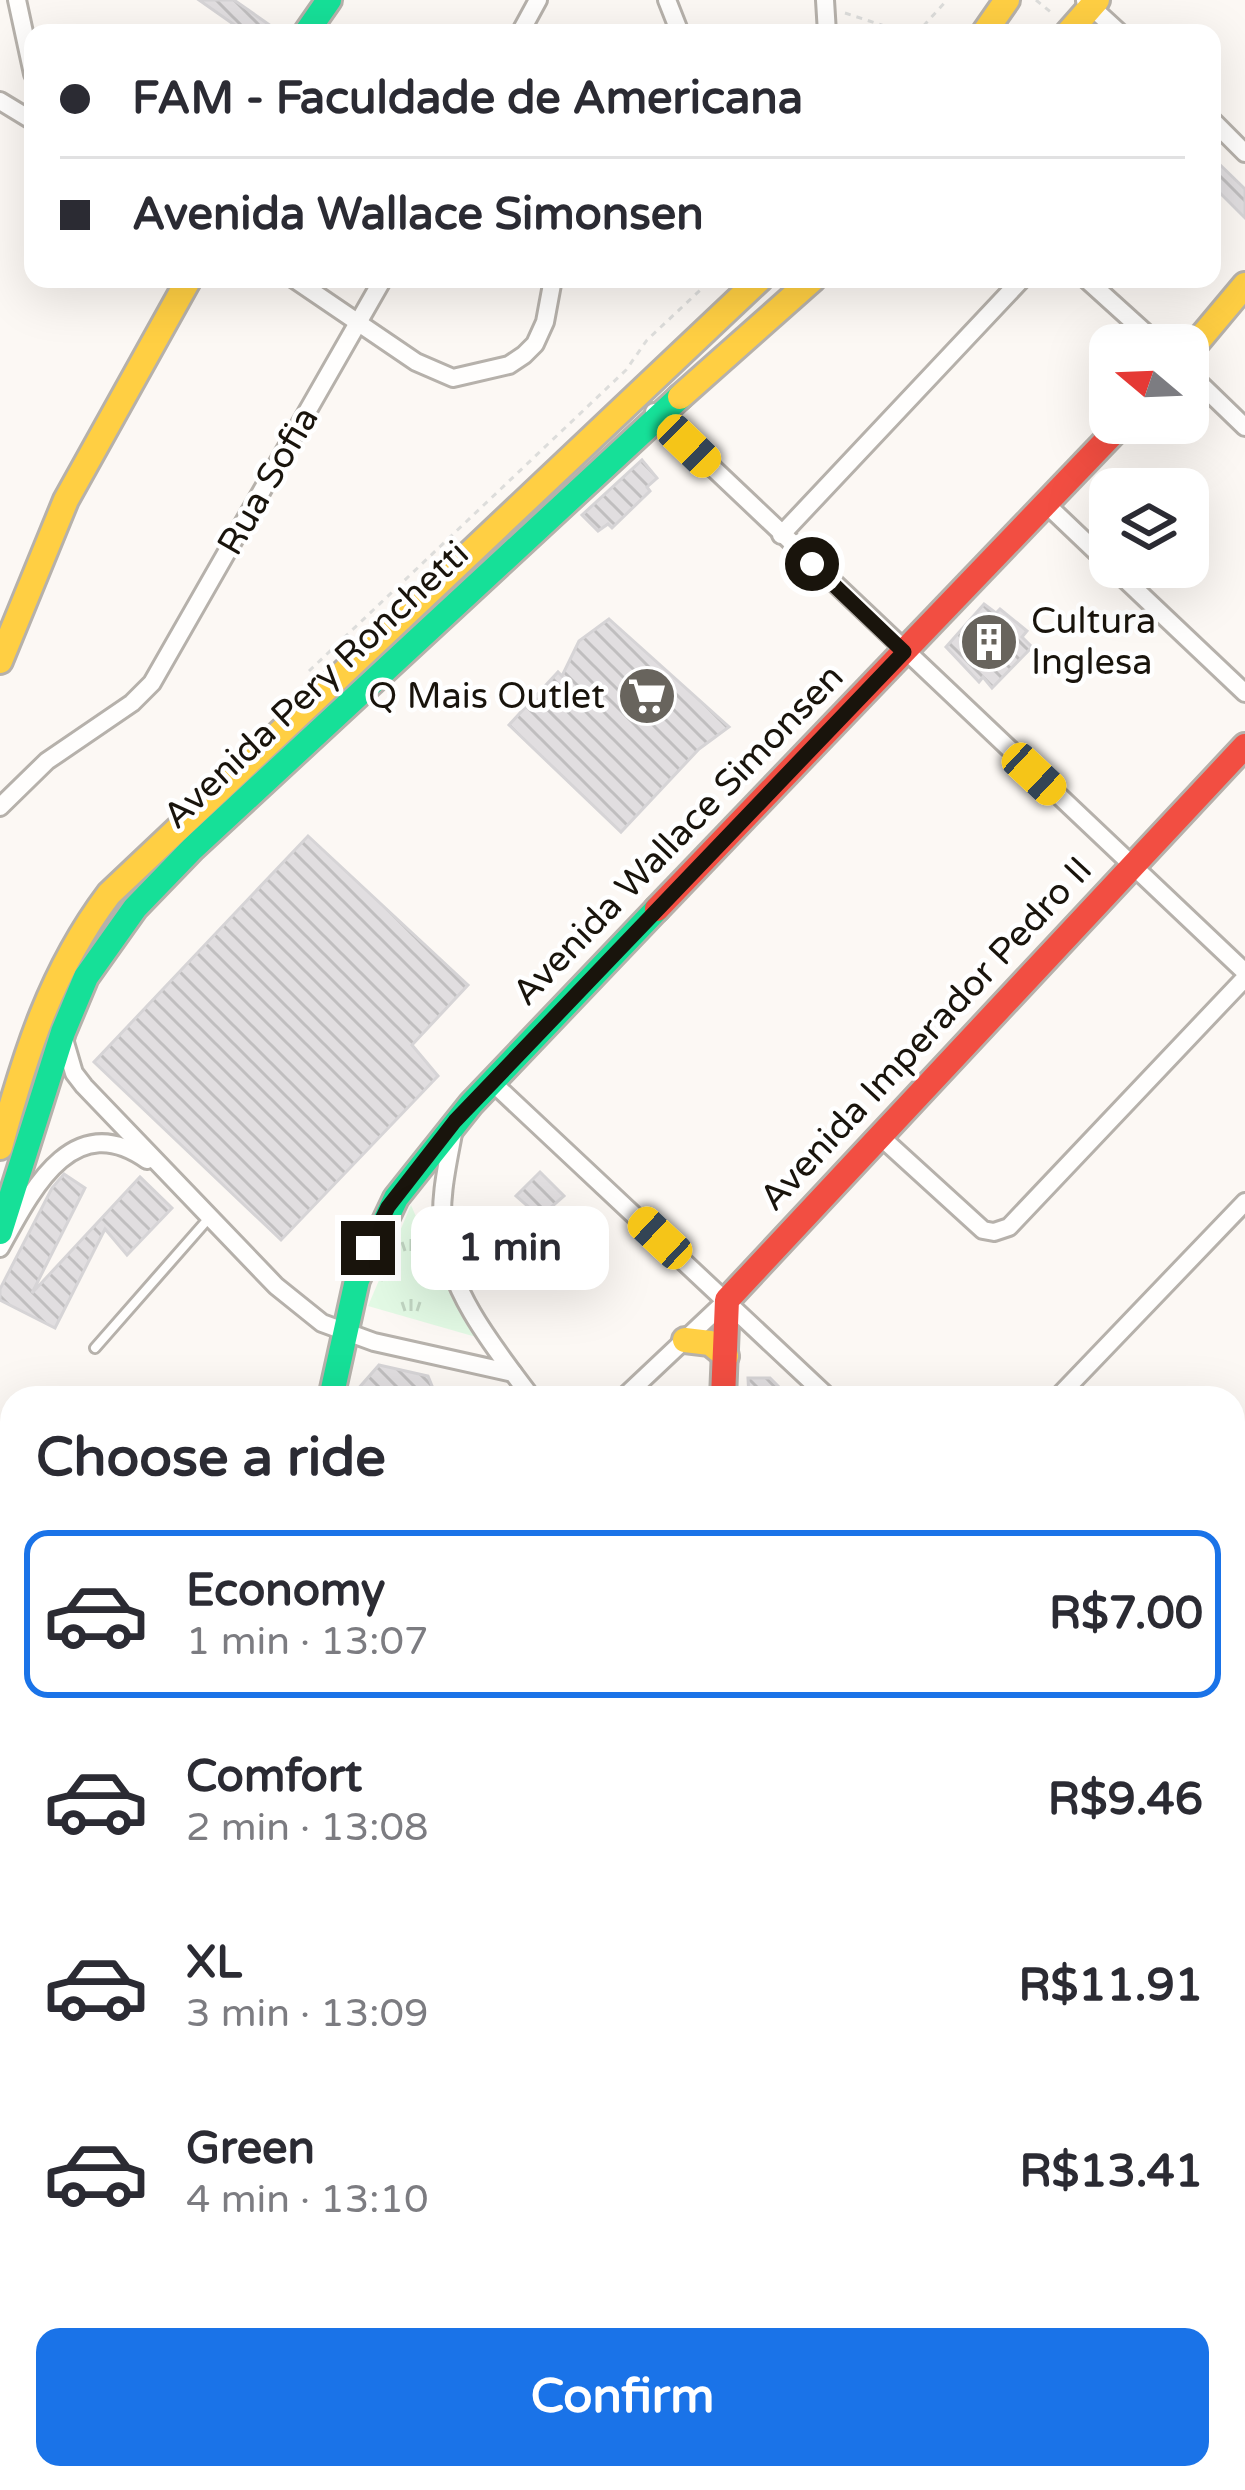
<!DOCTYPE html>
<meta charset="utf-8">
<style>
body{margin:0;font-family:"Varela Round",sans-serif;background:#f2f2f3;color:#2b2b33;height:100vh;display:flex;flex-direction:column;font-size:45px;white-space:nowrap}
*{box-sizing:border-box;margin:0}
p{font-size:39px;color:#7c7c81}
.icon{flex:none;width:66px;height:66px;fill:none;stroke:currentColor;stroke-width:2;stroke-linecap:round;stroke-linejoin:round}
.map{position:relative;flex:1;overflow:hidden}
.sheet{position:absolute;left:0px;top:1386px;width:1245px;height:1104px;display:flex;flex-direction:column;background:#fff;border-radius:36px 36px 0 0;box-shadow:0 12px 48px #0002}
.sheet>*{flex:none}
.banner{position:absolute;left:24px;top:24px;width:1197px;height:264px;border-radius:24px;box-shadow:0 12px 48px #0002;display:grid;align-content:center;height:264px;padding:0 36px;background:#fff}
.needle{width:78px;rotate:289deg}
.fabs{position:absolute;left:1089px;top:324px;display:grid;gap:24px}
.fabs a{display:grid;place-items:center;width:120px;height:120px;border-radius:24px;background:#fff;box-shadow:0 12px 48px #0002;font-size:60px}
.end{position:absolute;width:54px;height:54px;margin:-27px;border:15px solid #19140c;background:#fff;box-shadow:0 0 0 6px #fff}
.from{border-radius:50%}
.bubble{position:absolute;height:84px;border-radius:24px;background:#fff;box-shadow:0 12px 48px #0002;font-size:39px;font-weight:700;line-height:84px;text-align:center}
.car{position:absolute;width:36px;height:72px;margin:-36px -18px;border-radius:15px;box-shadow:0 0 9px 3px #0007;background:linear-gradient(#f5c518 24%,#345 0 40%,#f5c518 0 76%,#345 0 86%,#f5c518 0)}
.banner b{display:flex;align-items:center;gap:42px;height:114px;font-size:45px}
.banner b+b{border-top:3px solid #e1e1e2}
.banner i{width:30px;height:30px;background:#2b2b33}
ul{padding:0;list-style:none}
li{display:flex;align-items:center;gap:36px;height:168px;margin:0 24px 18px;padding:0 12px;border:6px solid transparent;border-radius:24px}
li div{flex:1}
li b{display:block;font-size:45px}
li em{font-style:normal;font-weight:700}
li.active{border-color:#1a73e8}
li>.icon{width:108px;height:108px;stroke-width:1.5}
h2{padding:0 36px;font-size:54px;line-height:144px}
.action{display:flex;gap:24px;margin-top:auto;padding:24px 36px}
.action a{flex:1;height:138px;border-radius:24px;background:#1a73e8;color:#fff;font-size:48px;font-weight:700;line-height:138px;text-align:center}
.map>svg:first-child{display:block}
.park{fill:url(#park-tufts)}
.building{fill:url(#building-back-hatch);stroke:#d6d4d6;stroke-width:3}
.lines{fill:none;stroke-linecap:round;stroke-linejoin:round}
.lane-casing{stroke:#b6b1ab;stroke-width:14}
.street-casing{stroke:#b6b1ab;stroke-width:22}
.fast-casing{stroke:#b6b1ab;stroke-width:30}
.slow-casing{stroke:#b6b1ab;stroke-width:30}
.jam-casing{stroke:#b6b1ab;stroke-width:30}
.path{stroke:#dddddb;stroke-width:3;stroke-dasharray:6 6;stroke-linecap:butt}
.lane{stroke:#fffefd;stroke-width:8}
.street{stroke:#fffefd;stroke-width:16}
.fast{stroke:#16e098;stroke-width:24}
.slow{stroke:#ffcf43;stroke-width:24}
.jam{stroke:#f24e42;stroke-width:24}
.route{stroke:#19140c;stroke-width:15}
.labels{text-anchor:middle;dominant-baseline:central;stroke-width:9;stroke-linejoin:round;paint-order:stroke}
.street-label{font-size:36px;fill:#19140c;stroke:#fff}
.poi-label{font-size:36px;fill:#19140c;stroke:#fff;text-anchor:start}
</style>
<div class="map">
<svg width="1245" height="2490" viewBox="0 0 1245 2490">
<defs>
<pattern id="park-tufts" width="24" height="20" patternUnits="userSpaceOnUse" patternTransform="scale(3)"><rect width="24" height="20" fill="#e2f9e4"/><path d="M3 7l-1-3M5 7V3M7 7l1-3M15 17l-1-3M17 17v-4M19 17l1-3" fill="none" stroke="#c1d5c2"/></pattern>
<pattern id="building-back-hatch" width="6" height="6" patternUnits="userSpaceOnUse" patternTransform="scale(3)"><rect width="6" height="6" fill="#e1dee0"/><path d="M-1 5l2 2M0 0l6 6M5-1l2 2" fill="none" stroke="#c0bebf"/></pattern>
</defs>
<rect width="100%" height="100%" fill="#fcf8f4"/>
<!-- park -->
<path class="park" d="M 411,1205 L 441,1274 L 483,1339 L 368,1306 Z"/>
<!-- building -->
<g class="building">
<path d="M 199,0 L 234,0 L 281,33 L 246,33 Z"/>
<path d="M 1212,157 L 1245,189 L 1245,218 L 1212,185 Z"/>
<path d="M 642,460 L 657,478 L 647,487 L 650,491 L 612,528 L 608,524 L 598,531 L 582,515 Z"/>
<path d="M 984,604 L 996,613 L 1000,609 L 1027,631 L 1022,637 L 1032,647 L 992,688 L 983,677 L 979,682 L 946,647 Z"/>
<path d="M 609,619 L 729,727 L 699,749 L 621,832 L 509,725 L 558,672 L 562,676 L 579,641 Z"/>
<path d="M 308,836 L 468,985 L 412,1045 L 438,1076 L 281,1240 L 94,1062 Z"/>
<path d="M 540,1172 L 564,1196 L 540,1217 L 516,1196 Z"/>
<path d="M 64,1174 L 85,1188 L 32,1293 L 140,1177 L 172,1208 L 127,1255 L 105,1229 L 55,1328 L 0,1300 L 0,1289 L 52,1188 Z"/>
<path d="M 379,1365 L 428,1376 L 432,1386 L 420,1398 L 350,1398 Z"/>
<path d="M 748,1378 L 770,1378 L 790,1398 L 749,1398 Z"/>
</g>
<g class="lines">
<defs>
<g id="lane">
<path d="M 95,1348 L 209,1218"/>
<path d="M 0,2380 L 12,2391"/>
<path d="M 142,2478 L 174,2490"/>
<path d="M 841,2490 L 930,2490"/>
<path d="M 1139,2490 L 1143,2478"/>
</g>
<g id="street">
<path d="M 17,0 L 33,74"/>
<path d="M 667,0 L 680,33"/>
<path d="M 825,0 L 827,33"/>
<path d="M 1085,1 L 1120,33"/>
<path d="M 520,33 L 538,0"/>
<path d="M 0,101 L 33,121"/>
<path d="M 1212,120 L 1245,153"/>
<path d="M 294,279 L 416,362 L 453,378 L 509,365 L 524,355 L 535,344 L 545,322 L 553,279"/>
<path d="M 1086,279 L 1159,345"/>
<path d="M 1188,372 L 1245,427"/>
<path d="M 654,412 L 1245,972"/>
<path d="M 1046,504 L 1110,565"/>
<path d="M 781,535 L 1022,279"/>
<path d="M 1112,567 L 1245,693"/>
<path d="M 0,807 L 47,761 L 132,703 L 152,683 L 383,279"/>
<path d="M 64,1039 L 74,1073 L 84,1086 L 276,1286 L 322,1323 L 374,1342 L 513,1373"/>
<path d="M 492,1082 L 829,1398"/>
<path d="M 454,1128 C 448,1162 439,1197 443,1232 C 449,1293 496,1350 532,1398"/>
<path d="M 882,1138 L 983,1230 L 994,1232 L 1009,1227 L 1245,978"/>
<path d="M 0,1248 C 31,1192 72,1107 147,1160"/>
<path d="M 623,1398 L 727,1300"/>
<path d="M 1057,1398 L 1245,1202"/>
<path d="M 1233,1675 L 1245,1662"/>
<path d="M 1233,1786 L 1245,1797"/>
<path d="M 1233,2008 L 1245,2020"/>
<path d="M 2,2059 L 12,2012"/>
<path d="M 1233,2069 L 1245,2057"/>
</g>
<g id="fast">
<path d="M 306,33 L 329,0"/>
<path d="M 0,1232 L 63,1032 L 86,977 L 135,908 L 192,849 L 680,397"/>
<path d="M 331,1398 L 357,1280 L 396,1198 L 471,1104 L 657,909"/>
<path d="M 1233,2171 L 1245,2174"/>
<path d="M 0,2344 L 12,2355"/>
<path d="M 1233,2360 L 1245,2363"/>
<path d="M 94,2478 L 119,2490"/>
<path d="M 234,2478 L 322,2484 L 452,2478"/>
<path d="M 1031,2478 L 1075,2490"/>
<path d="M 721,2490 L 722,2478"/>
</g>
<g id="slow">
<path d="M 984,33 L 1007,0"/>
<path d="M 1068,33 L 1097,0"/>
<path d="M 1188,353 L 1245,285"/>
<path d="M 680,397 L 813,279"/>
<path d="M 0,661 L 66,500 L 189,279"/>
<path d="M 0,1147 C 25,1055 51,971 109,894 L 760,279"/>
<path d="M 685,1340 L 710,1343 L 726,1356"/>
<path d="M 0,1886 L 12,1889"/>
</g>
<g id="jam">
<path d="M 657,909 L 1123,423"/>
<path d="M 723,1398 L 727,1300 L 1245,746"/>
<path d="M 0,2058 L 12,2061"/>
<path d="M 0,2411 L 12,2422"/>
</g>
</defs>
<!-- lane casing -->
<use href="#lane" class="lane-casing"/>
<!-- street casing -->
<use href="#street" class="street-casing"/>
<!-- fast casing -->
<use href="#fast" class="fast-casing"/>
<!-- slow casing -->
<use href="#slow" class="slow-casing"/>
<!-- jam casing -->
<use href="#jam" class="jam-casing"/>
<!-- path -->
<g class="path">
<path d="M 1036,0 L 1053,14"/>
<path d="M 845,13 L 900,31 L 918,32 L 947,0"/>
<path d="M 309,671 L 626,370 L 647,340 L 712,279"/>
</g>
<!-- lane -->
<use href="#lane" class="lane"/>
<!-- street -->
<use href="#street" class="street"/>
<!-- fast -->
<use href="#fast" class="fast"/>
<!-- slow -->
<use href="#slow" class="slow"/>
<!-- jam -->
<use href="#jam" class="jam"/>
</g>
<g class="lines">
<!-- route -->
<path class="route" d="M 368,1248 L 388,1207 L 455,1121 L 904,652 L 812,564"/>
</g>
<!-- icons -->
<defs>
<symbol id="building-disc" viewBox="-11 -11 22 22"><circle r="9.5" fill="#68645d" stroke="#fff"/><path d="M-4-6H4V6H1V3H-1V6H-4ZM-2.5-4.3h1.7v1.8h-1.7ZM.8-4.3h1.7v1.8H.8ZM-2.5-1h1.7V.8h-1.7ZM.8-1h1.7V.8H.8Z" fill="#fff"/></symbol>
<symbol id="supermarket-disc" viewBox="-11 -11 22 22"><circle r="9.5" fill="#68645d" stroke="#fff"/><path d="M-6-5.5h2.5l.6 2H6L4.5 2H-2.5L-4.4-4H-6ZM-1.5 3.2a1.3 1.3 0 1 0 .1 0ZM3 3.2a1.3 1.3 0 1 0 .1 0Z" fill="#fff"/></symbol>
</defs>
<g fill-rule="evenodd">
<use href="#building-disc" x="956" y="609" width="66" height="66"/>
<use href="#supermarket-disc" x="614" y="663" width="66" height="66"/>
</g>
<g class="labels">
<!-- street labels -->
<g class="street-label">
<text transform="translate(268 481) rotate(-60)">Rua Sofia</text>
<text transform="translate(316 685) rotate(-43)">Avenida Pery Ronchetti</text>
<text transform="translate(678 835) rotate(-46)">Avenida Wallace Simonsen</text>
<text transform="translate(926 1034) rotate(-47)">Avenida Imperador Pedro II</text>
</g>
<!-- poi labels -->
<g class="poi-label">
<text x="1031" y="621">Cultura<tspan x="1031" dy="41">Inglesa</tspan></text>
<text x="605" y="696" text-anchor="end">Q Mais Outlet</text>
</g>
</g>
</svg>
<div class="fabs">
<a><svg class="needle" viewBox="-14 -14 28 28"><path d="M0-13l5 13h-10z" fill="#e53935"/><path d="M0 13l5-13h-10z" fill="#7c7c81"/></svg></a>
<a><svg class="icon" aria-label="layers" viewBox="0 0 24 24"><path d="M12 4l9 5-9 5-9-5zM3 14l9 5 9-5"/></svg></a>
</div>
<i class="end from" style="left:812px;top:564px"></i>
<i class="end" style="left:368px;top:1248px"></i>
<div class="bubble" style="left:411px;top:1206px;width:198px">1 min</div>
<i class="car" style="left:689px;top:446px;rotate:134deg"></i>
<i class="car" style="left:1034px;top:774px;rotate:133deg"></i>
<i class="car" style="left:660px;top:1238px;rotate:313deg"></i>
<div class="banner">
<b><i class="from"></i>FAM - Faculdade de Americana</b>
<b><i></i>Avenida Wallace Simonsen</b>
</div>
<section class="sheet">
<h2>Choose a ride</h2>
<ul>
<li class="active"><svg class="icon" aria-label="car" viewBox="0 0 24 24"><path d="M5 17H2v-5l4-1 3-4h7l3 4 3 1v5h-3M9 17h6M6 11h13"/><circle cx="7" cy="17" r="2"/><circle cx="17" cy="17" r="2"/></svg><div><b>Economy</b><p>1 min · 13:07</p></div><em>R$7.00</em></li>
<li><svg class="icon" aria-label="car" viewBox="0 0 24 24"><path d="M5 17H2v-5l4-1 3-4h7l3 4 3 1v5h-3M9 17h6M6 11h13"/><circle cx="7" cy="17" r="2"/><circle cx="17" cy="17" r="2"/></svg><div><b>Comfort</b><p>2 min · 13:08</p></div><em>R$9.46</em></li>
<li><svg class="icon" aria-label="car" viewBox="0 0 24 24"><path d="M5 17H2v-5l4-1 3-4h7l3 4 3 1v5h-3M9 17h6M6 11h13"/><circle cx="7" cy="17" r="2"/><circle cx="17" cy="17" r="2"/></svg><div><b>XL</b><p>3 min · 13:09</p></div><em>R$11.91</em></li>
<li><svg class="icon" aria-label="car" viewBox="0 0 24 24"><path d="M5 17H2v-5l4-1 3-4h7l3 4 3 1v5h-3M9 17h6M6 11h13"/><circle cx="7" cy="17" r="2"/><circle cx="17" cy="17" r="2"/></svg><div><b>Green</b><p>4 min · 13:10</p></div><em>R$13.41</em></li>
</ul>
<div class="action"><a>Confirm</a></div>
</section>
</div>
